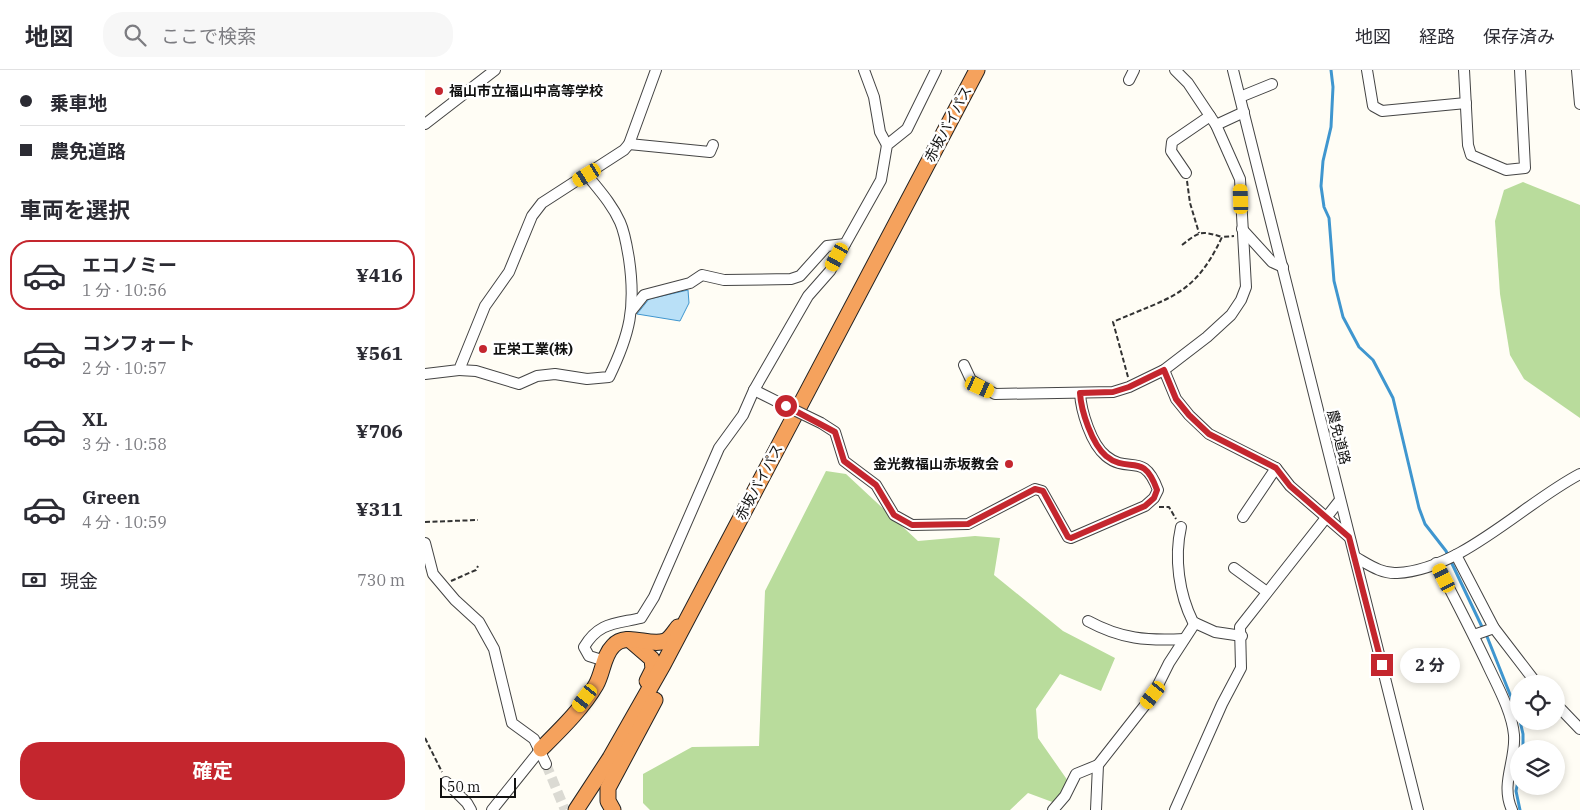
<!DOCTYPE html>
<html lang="ja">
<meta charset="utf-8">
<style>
body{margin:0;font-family:"IBM Plex Serif","Noto Sans JP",serif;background:#f7f7f7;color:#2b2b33;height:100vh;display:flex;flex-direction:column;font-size:19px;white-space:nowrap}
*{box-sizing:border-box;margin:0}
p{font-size:16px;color:#7c7c81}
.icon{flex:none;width:28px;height:28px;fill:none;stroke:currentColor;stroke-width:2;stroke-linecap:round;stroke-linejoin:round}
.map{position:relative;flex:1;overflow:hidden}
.sheet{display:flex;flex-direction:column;background:#fff;width:425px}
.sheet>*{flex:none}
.hud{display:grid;align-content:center;height:110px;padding:0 20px;background:#fff}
.controls{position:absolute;left:1085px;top:605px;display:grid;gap:10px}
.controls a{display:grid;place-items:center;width:55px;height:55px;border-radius:50%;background:#fff;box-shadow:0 2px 8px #0003;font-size:25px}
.scale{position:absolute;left:15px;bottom:12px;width:76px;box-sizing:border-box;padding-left:5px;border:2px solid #111;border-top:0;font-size:14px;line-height:18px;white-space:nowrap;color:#111;-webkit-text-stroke:4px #fff;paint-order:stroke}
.end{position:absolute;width:22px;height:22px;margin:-11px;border:6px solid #c4262e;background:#fff;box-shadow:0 0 0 2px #fff}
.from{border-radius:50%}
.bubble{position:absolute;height:35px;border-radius:18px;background:#fff;box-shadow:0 2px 8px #0003;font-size:16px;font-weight:700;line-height:35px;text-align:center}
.car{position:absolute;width:15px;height:30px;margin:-15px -8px;border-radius:6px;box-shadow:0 0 4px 1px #0007;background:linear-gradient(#f5c518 24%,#345 0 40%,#f5c518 0 76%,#345 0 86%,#f5c518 0)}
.hud b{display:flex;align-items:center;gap:18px;height:48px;font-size:19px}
.hud b+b{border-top:1px solid #e1e1e2}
.hud i{width:12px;height:12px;background:#2b2b33}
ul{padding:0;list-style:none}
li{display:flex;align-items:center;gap:15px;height:70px;margin:0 10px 8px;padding:0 10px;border:2px solid transparent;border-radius:20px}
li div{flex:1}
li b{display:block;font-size:19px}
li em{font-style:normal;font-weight:700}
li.on{border-color:#c4262e}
li>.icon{width:45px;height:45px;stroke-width:1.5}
h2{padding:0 20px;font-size:22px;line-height:60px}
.pay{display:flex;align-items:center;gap:12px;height:55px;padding:0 20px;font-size:19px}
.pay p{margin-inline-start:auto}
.action{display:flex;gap:10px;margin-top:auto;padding:10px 20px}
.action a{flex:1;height:58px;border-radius:20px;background:#c4262e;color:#fff;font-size:20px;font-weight:700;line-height:58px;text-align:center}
header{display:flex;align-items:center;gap:30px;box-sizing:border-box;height:70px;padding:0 25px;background:#fff;border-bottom:1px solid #e1e1e2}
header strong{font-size:24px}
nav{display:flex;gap:28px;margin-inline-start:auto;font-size:18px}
.search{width:350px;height:45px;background:#f7f7f7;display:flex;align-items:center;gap:12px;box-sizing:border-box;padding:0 18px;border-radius:20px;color:#7c7c81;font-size:19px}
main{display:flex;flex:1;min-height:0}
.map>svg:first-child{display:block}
.forest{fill:#b9dc9c}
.water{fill:#b9e0f7;stroke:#3f96cf}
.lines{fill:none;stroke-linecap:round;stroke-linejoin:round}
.stream{stroke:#3f96cf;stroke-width:3}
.minor-tunnel{stroke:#dbdad3;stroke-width:10;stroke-dasharray:10 5;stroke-linecap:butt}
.minor-casing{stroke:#444;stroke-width:12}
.highway-casing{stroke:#222;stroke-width:17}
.path{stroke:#333;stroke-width:2;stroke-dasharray:5 2.5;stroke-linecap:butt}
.minor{stroke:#fff;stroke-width:10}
.highway{stroke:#f5a25d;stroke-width:15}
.minor-bridge-casing{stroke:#444;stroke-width:12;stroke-linecap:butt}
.minor-bridge{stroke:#fff;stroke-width:10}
.route{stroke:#c4262e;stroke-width:6}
.poi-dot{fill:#c4262e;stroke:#fff;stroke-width:2}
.labels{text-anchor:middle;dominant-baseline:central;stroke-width:5;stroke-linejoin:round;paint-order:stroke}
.poi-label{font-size:14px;font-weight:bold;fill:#111;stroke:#fff;text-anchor:start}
.street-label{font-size:14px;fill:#111;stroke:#fff}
</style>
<header>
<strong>地図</strong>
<div class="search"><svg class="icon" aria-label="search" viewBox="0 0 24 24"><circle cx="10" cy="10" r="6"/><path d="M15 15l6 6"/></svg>ここで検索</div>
<nav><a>地図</a><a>経路</a><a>保存済み</a></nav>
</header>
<main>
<section class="sheet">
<div class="hud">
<b><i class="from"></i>乗車地</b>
<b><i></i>農免道路</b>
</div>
<h2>車両を選択</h2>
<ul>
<li class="on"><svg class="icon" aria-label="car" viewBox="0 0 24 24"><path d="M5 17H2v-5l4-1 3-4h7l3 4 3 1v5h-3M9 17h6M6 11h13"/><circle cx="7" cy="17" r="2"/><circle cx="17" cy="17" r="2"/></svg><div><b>エコノミー</b><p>1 分 · 10:56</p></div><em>¥416</em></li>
<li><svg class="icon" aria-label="car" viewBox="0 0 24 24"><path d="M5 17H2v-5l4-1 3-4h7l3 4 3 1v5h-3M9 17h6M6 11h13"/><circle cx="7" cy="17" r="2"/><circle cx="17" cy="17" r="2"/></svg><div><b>コンフォート</b><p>2 分 · 10:57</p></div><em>¥561</em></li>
<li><svg class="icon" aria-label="car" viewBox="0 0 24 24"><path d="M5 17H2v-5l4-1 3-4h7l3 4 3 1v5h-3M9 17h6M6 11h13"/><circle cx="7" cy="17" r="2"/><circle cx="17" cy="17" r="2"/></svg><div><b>XL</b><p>3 分 · 10:58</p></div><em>¥706</em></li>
<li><svg class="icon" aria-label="car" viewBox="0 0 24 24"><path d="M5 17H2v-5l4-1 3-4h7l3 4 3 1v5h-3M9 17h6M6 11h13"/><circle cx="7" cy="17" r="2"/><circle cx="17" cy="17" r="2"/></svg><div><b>Green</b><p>4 分 · 10:59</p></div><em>¥311</em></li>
</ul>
<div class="pay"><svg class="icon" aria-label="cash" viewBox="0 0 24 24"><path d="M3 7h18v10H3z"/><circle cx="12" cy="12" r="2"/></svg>現金<p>730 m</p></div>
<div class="action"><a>確定</a></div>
</section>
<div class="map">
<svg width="1155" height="740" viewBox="0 0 1155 740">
<rect width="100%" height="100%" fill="#fffdf5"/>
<!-- forest -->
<g class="forest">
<path d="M 1098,112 L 1155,135 L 1155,348 L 1099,309 L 1085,285 L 1075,224 L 1070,151 L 1079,120 Z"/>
<path d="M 401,401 L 421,404 L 493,471 L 550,466 L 575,468 L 569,505 L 638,561 L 690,588 L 676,621 L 635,604 L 611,639 L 613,668 L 643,711 L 630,733 L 603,723 L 585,740 L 225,740 L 218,733 L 218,704 L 267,677 L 334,676 L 340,521 Z"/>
</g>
<!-- water -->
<path class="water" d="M 263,220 L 264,233 L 255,251 L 212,244 L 224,229 Z"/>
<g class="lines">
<!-- stream -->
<g class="stream">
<path d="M 906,0 L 908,17 L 906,57 L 898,91 L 896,116 L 899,137 L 904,148 L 909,211 L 918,247 L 934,277 L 948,290 L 968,328 L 994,438 L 1000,454 L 1021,481 L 1058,559"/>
<path d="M 1061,564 L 1094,647"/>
<path d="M 1095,651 L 1098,664 L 1098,679"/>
<path d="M 1094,706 L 1091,721 L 1095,740"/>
</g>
<!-- minor-tunnel -->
<path class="minor-tunnel" d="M 121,694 L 140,740"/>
<defs>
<g id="minor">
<path d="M 439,0 L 449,27 L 455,62 L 462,75"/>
<path d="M 808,0 L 993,740"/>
<path d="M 942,0 L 948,36 L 957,41 L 1041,33"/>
<path d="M 1039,0 L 1043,75 L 1046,85 L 1081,100 L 1100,98 L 1095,0"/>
<path d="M 1152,0 L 1155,34"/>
<path d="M 704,10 L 709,0"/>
<path d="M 815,27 L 847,14"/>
<path d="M 0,54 L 70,0"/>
<path d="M 791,55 L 819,42"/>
<path d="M 204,74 L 285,82 L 288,75"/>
<path d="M 761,103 L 746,81 L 747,72 L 785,46"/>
<path d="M 817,159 L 847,192 L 858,197"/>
<path d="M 207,240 L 219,225 L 265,213 L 277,205 L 299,210 L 366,209 L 375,206 L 402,176 L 420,174"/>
<path d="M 539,295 L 546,310 L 570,324 L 688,322 L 704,317 L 739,300 L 782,267 L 806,245 L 816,230 L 821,217 L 815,109 L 791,55 L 763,13 L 750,0"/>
<path d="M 34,300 L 51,301 L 94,314 L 112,306 L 130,304 L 162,309 L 184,307 C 205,264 211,237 204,189 C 202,177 200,163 195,152 C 187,134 174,120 162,105"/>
<path d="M 739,300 L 751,329 L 764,345 L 784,364 L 851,398 L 865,416 L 924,467"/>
<path d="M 0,304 L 34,300 L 60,236 L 84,202 L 107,146 L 117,133 L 199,80 L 204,74 L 231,0"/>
<path d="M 329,320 L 361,336"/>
<path d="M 396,353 L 410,362 L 419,391 L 451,415 L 469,445 L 487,455 L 543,454 L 610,419 L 617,421 L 643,467 L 646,468 L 720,436 L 729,428 L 733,420 C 718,380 704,405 681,386 C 666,374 656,341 655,323"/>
<path d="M 818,447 L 851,398"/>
<path d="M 756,457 C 749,488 754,524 768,552 L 790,562 L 817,566"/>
<path d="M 0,473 L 8,504 L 30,530 L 54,552 L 69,579 L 87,653 L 109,669 L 121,694"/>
<path d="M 1031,485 L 1069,558 L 1112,614"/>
<path d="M 930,487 C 943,494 956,504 972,503 C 1036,500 1099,433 1155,404"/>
<path d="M 1011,493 C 1030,529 1048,564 1065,600 C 1074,619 1087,643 1089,665 C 1091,691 1075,714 1087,740"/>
<path d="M 809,498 L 842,522"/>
<path d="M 663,551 C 696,569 722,571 759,569"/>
<path d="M 1049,565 L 1069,558"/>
<path d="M 180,591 L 164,586 L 159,577 C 174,552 190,554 216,548 L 229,527 L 294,378 L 318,345 L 329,320 L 383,226 L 405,201 L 456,110 L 462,75 L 482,59 L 511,0"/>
<path d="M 1131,634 L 1155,659"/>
<path d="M 21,712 L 42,733 L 46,740"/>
<path d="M 67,740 L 116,679"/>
<path d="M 628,740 L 640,726 L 651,704 L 673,695"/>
<path d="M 671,740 L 673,695 L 728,625 L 744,593 L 770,553"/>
<path d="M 750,740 L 797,634 L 816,598 L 815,557 L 915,430"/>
</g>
<g id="highway">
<path d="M 205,570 L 227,589 L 228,599 L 222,611"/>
<path d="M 116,679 C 135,660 157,639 171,615 C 178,603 178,586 188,576 C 201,561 224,577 240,571 C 245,569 249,562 253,557"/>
<path d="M 151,740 L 185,688 L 238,595 L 552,0"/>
<path d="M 188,740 L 183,731 L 183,718 L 230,630"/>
</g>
</defs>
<!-- minor casing -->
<use href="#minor" class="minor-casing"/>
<!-- highway casing -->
<use href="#highway" class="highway-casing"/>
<!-- path -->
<g class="path">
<path d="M 762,111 L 765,133 L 774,163"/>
<path d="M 757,175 C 774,162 775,160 797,167"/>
<path d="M 703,307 L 688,252 C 744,227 769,227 797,167 L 809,166"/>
<path d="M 734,437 L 744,437 L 751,449"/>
<path d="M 0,452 L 53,450"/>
<path d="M 26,511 L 51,500 L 53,496"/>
<path d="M 0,668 L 17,702"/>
</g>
<!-- minor -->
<use href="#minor" class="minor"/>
<!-- highway -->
<use href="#highway" class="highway"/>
<defs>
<path id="minor-bridge" d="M 361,336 L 396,353"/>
</defs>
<!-- minor-bridge casing -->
<use href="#minor-bridge" class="minor-bridge-casing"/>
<!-- minor-bridge -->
<use href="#minor-bridge" class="minor-bridge"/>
</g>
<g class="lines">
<!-- route -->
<path class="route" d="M 361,336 L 410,362 L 419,391 L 451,415 L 469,445 L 487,455 L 543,454 L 610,419 L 618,421 L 643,467 L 646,468 L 720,436 L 729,428 L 732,420 C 718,380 704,405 681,386 C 667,374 656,341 655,323 L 688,322 L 704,317 L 739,300 L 751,329 L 764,345 L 784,364 L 851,398 L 865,416 L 924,467 L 957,595"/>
</g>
<!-- markers -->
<g class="poi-dot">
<circle cx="14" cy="21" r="5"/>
<circle cx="58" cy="279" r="5"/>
<circle cx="584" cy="394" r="5"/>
</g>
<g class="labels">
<!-- poi labels -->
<g class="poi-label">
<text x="24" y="21">福山市立福山中高等学校</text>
<text x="68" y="279">正栄工業(株)</text>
<text x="574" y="394" text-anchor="end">金光教福山赤坂教会</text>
</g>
<!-- street labels -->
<g class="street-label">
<text transform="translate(523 54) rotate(-62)">赤坂バイパス</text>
<text transform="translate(914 367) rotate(76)">農免道路</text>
<text transform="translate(334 412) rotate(-62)">赤坂バイパス</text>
</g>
</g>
</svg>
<div class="controls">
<a><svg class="icon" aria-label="locate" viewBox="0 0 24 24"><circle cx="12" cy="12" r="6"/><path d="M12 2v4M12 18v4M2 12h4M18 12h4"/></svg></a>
<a><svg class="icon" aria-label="layers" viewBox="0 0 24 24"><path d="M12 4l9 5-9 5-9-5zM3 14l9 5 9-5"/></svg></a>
</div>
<div class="scale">50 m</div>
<i class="end from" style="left:361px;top:336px"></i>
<i class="end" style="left:957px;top:595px"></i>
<div class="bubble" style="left:975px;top:578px;width:60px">2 分</div>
<i class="car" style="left:162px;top:105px;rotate:239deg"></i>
<i class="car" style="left:816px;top:129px;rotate:358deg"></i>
<i class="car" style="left:412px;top:187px;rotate:209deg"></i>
<i class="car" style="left:555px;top:317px;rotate:114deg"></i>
<i class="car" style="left:1019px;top:508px;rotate:333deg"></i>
<i class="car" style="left:728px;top:625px;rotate:217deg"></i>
<i class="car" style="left:160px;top:628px;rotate:217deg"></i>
</div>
</main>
